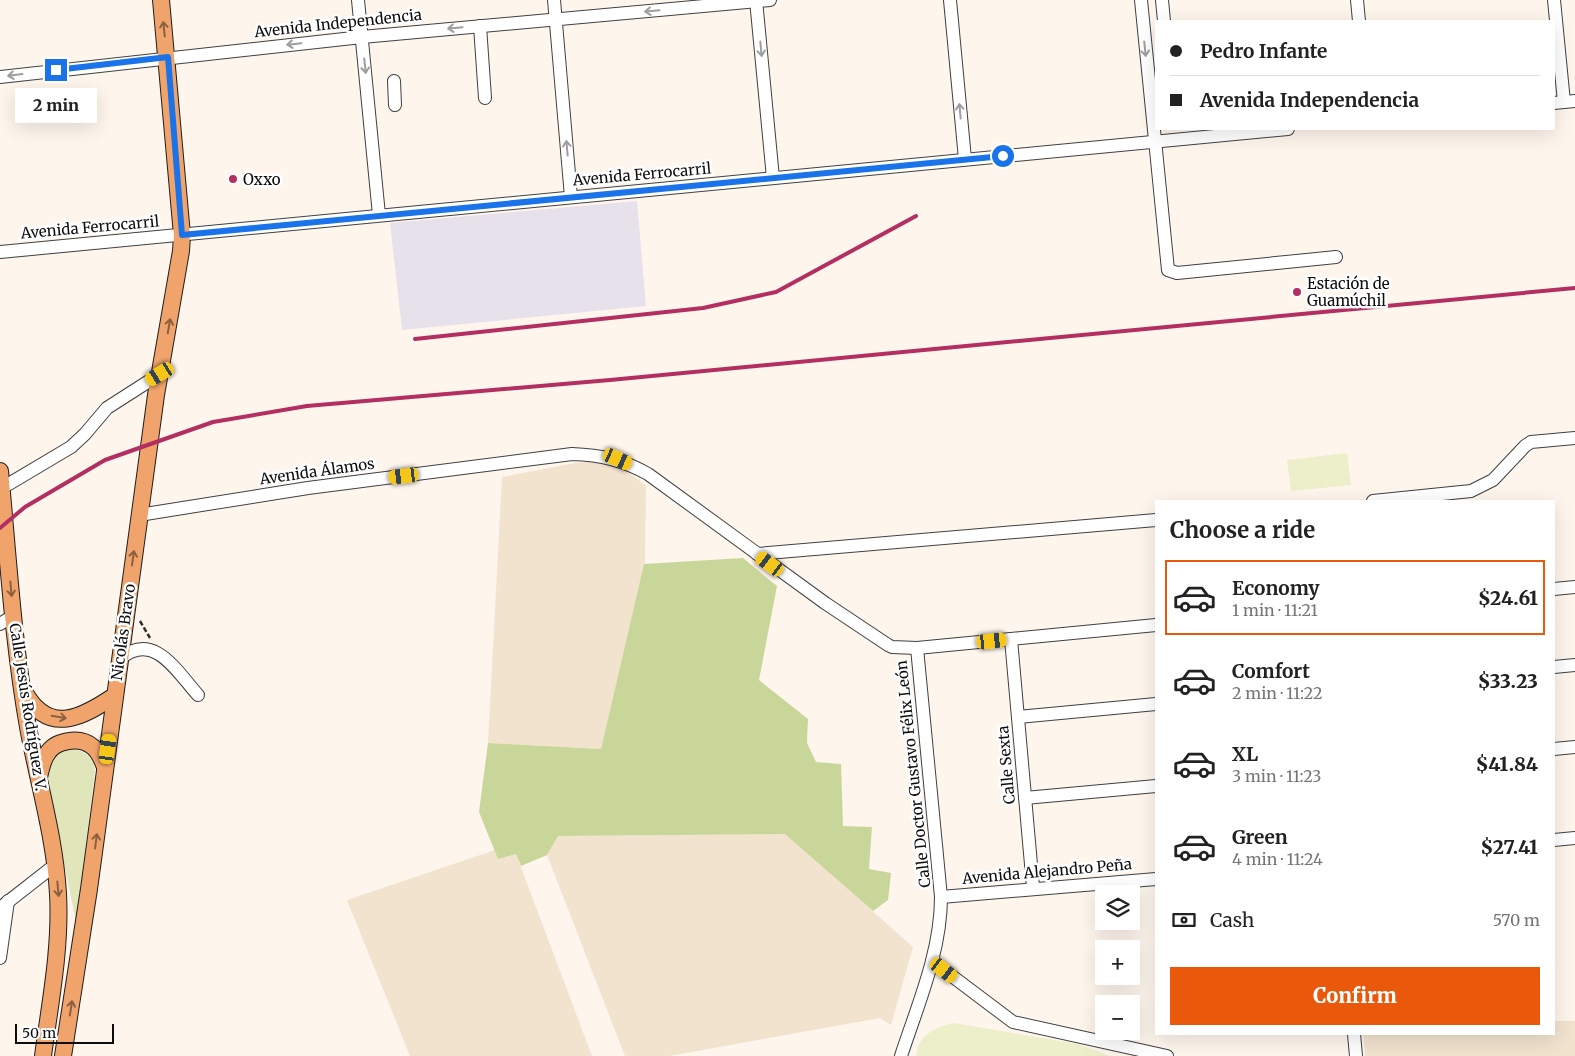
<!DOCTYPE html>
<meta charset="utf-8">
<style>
body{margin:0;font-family:Merriweather,serif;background:#f2f2f2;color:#222;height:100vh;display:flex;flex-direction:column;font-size:19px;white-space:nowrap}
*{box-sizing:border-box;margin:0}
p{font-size:16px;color:#767676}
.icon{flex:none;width:28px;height:28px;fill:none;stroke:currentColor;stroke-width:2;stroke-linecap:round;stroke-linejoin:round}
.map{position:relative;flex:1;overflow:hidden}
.drawer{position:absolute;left:1155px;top:500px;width:400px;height:535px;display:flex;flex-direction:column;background:#fff;border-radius:0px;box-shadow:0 5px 20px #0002}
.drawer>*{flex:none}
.guide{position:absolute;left:1155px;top:20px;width:400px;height:110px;border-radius:0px;box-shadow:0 5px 20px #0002;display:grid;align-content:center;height:110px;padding:0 15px;background:#fff}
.tools{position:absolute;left:1095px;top:885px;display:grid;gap:10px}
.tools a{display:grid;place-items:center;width:45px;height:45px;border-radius:0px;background:#fff;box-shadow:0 5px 20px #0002;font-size:25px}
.scale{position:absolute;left:15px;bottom:12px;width:99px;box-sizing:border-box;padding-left:5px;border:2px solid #0d0d0d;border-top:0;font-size:14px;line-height:18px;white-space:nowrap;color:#0d0d0d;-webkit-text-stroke:4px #fff;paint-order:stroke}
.end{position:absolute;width:22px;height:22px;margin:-11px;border:6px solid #1a73e8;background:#fff;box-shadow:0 0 0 2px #fff}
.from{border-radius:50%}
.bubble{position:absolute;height:35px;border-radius:0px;background:#fff;box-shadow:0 5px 20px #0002;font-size:16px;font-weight:800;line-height:35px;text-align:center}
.car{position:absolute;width:15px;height:30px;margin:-15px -8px;border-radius:6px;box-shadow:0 0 4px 1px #0007;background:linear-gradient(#f5c518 24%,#345 0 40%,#f5c518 0 76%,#345 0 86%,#f5c518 0)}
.guide b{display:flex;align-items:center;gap:18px;height:48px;font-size:19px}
.guide b+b{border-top:1px solid #e0e0e0}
.guide i{width:12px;height:12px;background:#222}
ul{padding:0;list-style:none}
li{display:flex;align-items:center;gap:15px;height:75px;margin:0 10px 8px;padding:0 5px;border:2px solid transparent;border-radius:0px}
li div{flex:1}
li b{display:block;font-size:19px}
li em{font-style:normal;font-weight:800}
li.on{border-color:#ea580c}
li>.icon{width:45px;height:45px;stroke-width:1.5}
h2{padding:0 15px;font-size:22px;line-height:60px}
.pay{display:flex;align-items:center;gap:12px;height:55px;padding:0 15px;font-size:19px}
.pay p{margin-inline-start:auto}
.button{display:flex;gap:10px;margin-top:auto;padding:10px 15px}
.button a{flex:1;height:58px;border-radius:0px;background:#ea580c;color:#fff;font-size:20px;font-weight:800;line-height:58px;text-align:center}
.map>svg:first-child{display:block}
.industrial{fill:#e7e1eb}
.farmland{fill:#f2e3cf}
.green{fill:#e0e6b9}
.forest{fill:#c9d69a}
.pitch{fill:#edeeca}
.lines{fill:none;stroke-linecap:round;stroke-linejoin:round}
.minor-casing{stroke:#404040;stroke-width:14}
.major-casing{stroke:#1e1e1e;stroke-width:18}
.path{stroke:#2f2f2f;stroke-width:2.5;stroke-dasharray:5 2.5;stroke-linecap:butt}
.minor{stroke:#fff;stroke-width:12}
.major{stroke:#f0a36b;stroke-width:16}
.rail{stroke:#b32e61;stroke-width:4}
.oneway{stroke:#9e9e9e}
.oneway2{stroke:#8a6041}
.route{stroke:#1a73e8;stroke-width:6}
.poi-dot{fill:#b32e61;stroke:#fff;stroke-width:2}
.labels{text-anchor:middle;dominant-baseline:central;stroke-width:5;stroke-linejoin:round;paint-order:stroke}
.street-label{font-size:15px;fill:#0d0d0d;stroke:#fff}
.poi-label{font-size:15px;fill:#0d0d0d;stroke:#fff;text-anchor:start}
</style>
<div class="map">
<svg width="1575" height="1056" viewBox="0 0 1575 1056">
<rect width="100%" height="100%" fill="#fef5ed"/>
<!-- industrial -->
<path class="industrial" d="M 637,201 L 646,306 L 402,330 L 390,223 Z"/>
<!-- farmland -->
<g class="farmland">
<path d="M 595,461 L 627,471 L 646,486 L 645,561 L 601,749 L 488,743 L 502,477 L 575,463 Z"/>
<path d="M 786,834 L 913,947 L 891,1025 L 880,1018 L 669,1056 L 625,1056 L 547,855 L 558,836 Z"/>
<path d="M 495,850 L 498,859 L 516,854 L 592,1056 L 410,1056 L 347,900 Z"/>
<path d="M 1554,1021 L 1575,1021 L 1575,1056 L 1365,1056 L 1363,1034 L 1554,1034 Z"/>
</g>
<!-- green -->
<path class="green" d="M 66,749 C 81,748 94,755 95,771 L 76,922 L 46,774 C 48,762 55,755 66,749 Z"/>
<!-- forest -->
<path class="forest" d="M 743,558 L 777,586 L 759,680 L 808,719 L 807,743 L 816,762 L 841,764 L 843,826 L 872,827 L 869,869 L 891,873 L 888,900 L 873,911 L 785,834 L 558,836 L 547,855 L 521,866 L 516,854 L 498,859 L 479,812 L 488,743 L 601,749 L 644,564 Z"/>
<!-- pitch -->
<g class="pitch">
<path d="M 1347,453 L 1351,485 L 1291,491 L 1287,460 Z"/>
<path d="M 954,1023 L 1078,1044 L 1110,1056 L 916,1056 C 918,1035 935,1027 954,1023 Z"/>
</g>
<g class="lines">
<defs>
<g id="minor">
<path d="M 358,0 L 379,215"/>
<path d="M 554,0 L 571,197"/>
<path d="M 756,0 L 773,178"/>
<path d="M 950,0 L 965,159"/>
<path d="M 1141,0 L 1168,270 L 1177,273 L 1336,257"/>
<path d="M 1162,0 L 1164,21"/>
<path d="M 1357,0 L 1359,21"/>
<path d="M 1554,0 L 1564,102"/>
<path d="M 480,26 L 485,98"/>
<path d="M 0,77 L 362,37 L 770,0"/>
<path d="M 394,81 L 395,105"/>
<path d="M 1554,103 L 1575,101"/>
<path d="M 0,252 L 1288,129"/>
<path d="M 2,488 L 71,447 L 85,434 L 107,408 L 160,374"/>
<path d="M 1373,501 L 1471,491 L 1493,480 L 1525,446 L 1531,442 L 1575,438"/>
<path d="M 139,515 L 308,488 L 572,454 C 601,455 623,460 648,474 L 825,603 L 888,645 L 892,647 L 917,648 L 1156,625"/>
<path d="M 757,554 L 1156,520"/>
<path d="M 1554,589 L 1575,587"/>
<path d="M 0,624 L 13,616"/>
<path d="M 1011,639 L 1033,887"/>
<path d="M 120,659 C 154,630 177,672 198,695"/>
<path d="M 1554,667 L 1575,665"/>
<path d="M 1018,717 L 1156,704"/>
<path d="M 1554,749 L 1575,747"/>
<path d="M 1025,798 L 1156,786"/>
<path d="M 1554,840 L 1575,838"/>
<path d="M 941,897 L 1156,879"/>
<path d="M 0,908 L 55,865"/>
<path d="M 0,958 L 8,901"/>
<path d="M 932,961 L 1013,1022 L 1167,1056"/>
<path d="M 1354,1034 L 1356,1056"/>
<path d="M 901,1056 C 918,1004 941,952 941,897 L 917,648"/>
</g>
<g id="major">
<path d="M 0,471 C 8,556 13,642 28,727 C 38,782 55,838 58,894 C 61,948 50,1003 43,1056"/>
<path d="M 25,693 C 49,736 83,717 114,696"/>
<path d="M 39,777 C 41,770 42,761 47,754 C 55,740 80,736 93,747 C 99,752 102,759 105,767"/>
<path d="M 63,1056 L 89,889 L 156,395 L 181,251 L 182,235 L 161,0"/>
</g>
</defs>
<!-- minor casing -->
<use href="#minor" class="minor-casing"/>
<!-- major casing -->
<use href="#major" class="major-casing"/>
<!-- path -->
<path class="path" d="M 140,621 L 150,638"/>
<!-- minor -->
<use href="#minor" class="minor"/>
<!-- major -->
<use href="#major" class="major"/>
<!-- rail -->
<g class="rail">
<path d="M 415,339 L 703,308 L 776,292 L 916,216"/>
<path d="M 0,528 L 25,507 L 105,460 L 213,422 L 307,406 L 610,380 L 1575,288"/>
</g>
</g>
<!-- one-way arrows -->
<defs><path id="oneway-shaft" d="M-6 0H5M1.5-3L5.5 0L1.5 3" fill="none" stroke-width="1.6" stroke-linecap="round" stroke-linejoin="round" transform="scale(1.25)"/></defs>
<g class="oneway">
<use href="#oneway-shaft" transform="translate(652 11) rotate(175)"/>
<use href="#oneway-shaft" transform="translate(455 28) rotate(175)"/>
<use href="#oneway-shaft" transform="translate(294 44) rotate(174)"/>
<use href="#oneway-shaft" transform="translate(761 49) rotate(85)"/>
<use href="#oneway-shaft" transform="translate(1145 49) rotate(84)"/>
<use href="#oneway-shaft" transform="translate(365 66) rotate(84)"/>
<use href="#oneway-shaft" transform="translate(15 75) rotate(173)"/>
<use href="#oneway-shaft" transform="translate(960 111) rotate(-95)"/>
<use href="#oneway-shaft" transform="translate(567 148) rotate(-95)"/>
</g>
<g class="oneway2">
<use href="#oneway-shaft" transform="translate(164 29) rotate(-96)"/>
<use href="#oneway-shaft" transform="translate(169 326) rotate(-80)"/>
<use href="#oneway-shaft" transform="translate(133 558) rotate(-82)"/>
<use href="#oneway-shaft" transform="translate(11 589) rotate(85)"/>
<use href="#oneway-shaft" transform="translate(59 717) rotate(9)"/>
<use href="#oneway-shaft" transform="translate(96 841) rotate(-83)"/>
<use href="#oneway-shaft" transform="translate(58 889) rotate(85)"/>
<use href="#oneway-shaft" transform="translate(71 1008) rotate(-81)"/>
</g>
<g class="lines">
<!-- route -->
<path class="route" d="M 56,70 L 168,57 L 182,235 L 1003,156"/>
</g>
<!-- markers -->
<g class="poi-dot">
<circle cx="233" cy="179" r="5"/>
<circle cx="1297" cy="292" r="5"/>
</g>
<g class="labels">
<!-- street labels -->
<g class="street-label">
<text transform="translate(338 23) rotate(-6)">Avenida Independencia</text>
<text transform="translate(642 174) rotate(-5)">Avenida Ferrocarril</text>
<text transform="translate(90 227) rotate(-5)">Avenida Ferrocarril</text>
<text transform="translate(317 471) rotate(-8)">Avenida Álamos</text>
<text transform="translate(123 632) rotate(-82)">Nicolás Bravo</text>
<text transform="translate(28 707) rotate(81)">Calle Jesús Rodríguez V.</text>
<text transform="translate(1006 765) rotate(-95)">Calle Sexta</text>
<text transform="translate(913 774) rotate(-96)">Calle Doctor Gustavo Félix León</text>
<text transform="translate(1047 871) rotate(-5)">Avenida Alejandro Peña</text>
</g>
<!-- poi labels -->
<g class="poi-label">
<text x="243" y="179">Oxxo</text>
<text x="1307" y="283">Estación de<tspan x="1307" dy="17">Guamúchil</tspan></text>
</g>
</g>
</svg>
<div class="tools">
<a><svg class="icon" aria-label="layers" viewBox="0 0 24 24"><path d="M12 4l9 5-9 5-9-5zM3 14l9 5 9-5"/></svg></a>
<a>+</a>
<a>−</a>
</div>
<div class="scale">50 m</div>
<i class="end from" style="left:1003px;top:156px"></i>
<i class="end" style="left:56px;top:70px"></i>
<div class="bubble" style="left:15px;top:88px;width:82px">2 min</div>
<i class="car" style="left:160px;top:374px;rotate:239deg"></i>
<i class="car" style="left:618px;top:459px;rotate:114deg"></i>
<i class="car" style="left:404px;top:476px;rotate:263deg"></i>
<i class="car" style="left:770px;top:564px;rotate:306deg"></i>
<i class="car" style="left:992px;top:641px;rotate:84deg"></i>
<i class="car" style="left:108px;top:749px;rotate:8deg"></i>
<i class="car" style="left:944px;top:970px;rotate:128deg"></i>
<div class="guide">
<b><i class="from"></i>Pedro Infante</b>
<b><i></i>Avenida Independencia</b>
</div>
<section class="drawer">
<h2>Choose a ride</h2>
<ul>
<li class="on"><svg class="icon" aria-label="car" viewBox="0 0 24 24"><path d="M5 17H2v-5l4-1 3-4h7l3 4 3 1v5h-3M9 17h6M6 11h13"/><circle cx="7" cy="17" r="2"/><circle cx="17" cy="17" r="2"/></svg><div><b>Economy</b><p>1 min · 11:21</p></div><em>$24.61</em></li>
<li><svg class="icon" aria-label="car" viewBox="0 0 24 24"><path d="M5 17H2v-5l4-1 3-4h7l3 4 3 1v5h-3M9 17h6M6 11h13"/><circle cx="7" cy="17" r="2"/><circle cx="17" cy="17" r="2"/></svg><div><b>Comfort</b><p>2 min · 11:22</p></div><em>$33.23</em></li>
<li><svg class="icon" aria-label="car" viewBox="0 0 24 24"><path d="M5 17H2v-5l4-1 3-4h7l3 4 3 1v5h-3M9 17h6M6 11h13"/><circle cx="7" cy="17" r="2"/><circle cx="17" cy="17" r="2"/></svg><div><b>XL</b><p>3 min · 11:23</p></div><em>$41.84</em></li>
<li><svg class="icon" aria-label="car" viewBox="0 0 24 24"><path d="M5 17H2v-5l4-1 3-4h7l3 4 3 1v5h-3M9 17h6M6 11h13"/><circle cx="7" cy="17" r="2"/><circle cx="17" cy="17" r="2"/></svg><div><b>Green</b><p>4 min · 11:24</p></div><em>$27.41</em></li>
</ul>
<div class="pay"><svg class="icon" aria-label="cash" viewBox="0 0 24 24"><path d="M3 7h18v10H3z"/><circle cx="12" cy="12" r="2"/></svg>Cash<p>570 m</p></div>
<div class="button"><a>Confirm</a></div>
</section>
</div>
